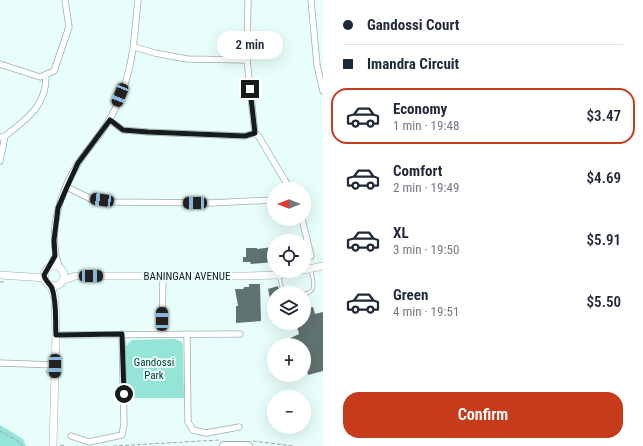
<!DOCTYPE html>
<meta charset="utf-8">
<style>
body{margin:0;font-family:"Roboto Condensed",sans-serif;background:#f2f2f3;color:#1f2937;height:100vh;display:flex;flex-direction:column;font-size:15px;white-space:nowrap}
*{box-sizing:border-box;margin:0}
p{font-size:13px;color:#747a83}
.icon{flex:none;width:22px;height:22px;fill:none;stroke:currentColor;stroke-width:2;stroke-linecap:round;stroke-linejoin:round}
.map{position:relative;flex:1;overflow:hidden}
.side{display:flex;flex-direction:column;background:#fff;width:320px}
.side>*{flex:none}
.hud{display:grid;align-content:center;height:88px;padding:0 20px;background:#fff}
.needle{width:26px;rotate:270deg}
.fabs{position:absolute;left:267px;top:182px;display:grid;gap:8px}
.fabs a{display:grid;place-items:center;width:44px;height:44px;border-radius:50%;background:#fff;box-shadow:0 4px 16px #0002;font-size:20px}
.end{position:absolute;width:18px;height:18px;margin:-9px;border:5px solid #151d1c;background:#fff;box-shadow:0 0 0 2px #fff}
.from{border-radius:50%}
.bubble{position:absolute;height:28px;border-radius:14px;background:#fff;box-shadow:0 4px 16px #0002;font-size:13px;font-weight:600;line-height:28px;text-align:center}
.car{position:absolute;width:12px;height:24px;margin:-12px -6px;border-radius:5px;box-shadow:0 0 3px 1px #0007;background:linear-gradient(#222 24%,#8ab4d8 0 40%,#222 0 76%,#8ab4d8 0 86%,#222 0)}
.hud b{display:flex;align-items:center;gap:14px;height:38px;font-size:15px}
.hud b+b{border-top:1px solid #e0e1e3}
.hud i{width:10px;height:10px;background:#1f2937}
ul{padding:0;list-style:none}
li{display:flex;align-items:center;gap:12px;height:56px;margin:0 8px 6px;padding:0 12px;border:2px solid transparent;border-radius:16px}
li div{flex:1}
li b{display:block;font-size:15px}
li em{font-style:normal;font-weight:600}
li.active{border-color:#c63b1b}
li>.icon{width:36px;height:36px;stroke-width:1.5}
.action{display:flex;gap:8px;margin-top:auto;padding:8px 20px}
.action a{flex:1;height:46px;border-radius:16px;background:#c63b1b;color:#fff;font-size:16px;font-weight:600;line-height:46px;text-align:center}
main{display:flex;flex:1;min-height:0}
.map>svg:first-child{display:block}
.green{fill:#94e4d8}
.building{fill:#607370}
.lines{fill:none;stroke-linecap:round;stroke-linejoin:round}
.service-casing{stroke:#9cb0ad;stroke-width:4}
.minor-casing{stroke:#9cb0ad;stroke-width:7}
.tertiary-casing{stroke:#9cb0ad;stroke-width:8}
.secondary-casing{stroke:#9cb0ad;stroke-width:10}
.path{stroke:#99a9a6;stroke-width:1;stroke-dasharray:4 2;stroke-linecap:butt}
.service{stroke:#fff;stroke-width:2.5}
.minor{stroke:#fff;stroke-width:5.5}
.tertiary{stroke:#fff;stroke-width:7}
.secondary{stroke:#fff;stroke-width:8}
.route{stroke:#151d1c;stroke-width:5}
.labels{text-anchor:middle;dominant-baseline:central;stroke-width:4;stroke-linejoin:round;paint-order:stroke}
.street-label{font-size:11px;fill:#151d1c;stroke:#e8fefa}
.park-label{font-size:11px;fill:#00342f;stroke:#e8fefa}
</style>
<main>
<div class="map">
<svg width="323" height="446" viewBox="0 0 323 446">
<rect width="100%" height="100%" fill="#e8fefa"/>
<!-- green -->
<g class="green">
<path d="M 175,339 L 182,342 L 183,347 L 184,398 L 126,398 L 125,351 L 126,346 L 132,340 Z"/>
<path d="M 0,425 L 23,439 L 26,446 L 0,446 Z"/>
</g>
<!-- building -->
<g class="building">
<path d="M 273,247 L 274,262 L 251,264 L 250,262 L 243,262 L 243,257 L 246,257 L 246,248 L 257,248 L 257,249 Z"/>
<path d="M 249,284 L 260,284 L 261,321 L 236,323 L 236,306 L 238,306 L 235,289 L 243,289 L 244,287 L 249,287 Z"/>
<path d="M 278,286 L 280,293 L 274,293 L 274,307 L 272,308 L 268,289 Z"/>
<path d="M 313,307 L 315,314 L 323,312 L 323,371 L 308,375 L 304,360 L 304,345 L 287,345 L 286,340 L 299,334 L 296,323 L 304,323 L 304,309 Z"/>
</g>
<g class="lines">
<defs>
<g id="service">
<path d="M 279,276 L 283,293"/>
<path d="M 304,294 C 318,292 313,281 311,270"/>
</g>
<g id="minor">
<path d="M 311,0 L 317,65 L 323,91"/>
<path d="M 134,47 L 155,53 L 187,59 L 247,60 L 255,133 L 259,137 L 290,189"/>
<path d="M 247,60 L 248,0"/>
<path d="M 0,64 L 40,77 L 54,71 L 69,27 L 65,0"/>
<path d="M 109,120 L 123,130 L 148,132 L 245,136 L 255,133"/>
<path d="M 5,136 C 27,119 47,105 46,75"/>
<path d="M 0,137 L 5,136 L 0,161"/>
<path d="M 67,187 L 91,199 L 113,202 L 210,203 L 274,200"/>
<path d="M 302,219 L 311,256"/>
<path d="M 59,266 C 47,233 60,191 79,162 C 88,148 101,135 109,120 C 116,110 120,96 125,84 C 134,57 135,28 138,0"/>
<path d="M 50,267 L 55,256"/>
<path d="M 162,334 L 163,276"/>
<path d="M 187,334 L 188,422 L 193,430 L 206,433 L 239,427"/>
<path d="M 56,335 L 240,334"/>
<path d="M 0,363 L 55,365"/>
<path d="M 71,436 L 89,442 L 122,435 L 124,424 L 122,334"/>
</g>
<g id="tertiary">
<circle cx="54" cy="276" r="10"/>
<path d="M 304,270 L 323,266"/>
<path d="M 0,275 L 45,278"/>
<path d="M 64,280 L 75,276 L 247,276 L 278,275 L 299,271"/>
<path d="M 51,285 L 55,299 L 56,335 L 53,446"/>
</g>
<path id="secondary" d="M 224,446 L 248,446"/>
</defs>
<!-- service casing -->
<use href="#service" class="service-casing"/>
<!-- minor casing -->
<use href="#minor" class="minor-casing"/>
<!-- tertiary casing -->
<use href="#tertiary" class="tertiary-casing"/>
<!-- secondary casing -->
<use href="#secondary" class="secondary-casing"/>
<!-- path -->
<g class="path">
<path d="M 0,282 L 5,282"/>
<path d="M 46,370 L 48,376"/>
<path d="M 0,431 L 21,443 L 22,446"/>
<path d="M 253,441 L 293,446"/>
<path d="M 60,445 L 66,446"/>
<path d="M 113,446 L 220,440"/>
</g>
<!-- service -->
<use href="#service" class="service"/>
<!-- minor -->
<use href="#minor" class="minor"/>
<!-- tertiary -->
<use href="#tertiary" class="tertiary"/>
<!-- secondary -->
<use href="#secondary" class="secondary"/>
</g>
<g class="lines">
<!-- route -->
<path class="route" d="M 124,394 L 122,334 L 56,335 C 55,319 57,303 52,288 C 50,283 45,282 44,275 L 55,256 L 54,240 L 58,208 L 67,187 L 78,163 L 110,120 L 123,130 L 148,132 L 245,136 L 255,133 L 250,89"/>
</g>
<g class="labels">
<!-- street labels -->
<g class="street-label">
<text x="187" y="276">BANINGAN AVENUE</text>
</g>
<!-- park labels -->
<g class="park-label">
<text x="154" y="362">Gandossi<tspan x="154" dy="13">Park</tspan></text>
</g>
</g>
</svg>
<div class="fabs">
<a><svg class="needle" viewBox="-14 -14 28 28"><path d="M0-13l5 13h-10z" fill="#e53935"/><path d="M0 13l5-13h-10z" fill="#747a83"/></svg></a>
<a><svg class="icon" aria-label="locate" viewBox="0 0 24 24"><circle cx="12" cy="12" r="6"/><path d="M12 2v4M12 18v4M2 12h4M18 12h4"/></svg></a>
<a><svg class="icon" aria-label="layers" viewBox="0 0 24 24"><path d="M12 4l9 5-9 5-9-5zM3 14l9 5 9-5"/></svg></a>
<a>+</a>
<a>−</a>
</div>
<i class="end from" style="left:124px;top:394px"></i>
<i class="end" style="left:250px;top:89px"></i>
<div class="bubble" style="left:217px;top:31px;width:66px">2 min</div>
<i class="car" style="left:120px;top:95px;rotate:202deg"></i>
<i class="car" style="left:102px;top:200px;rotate:278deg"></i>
<i class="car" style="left:195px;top:203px;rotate:270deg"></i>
<i class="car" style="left:91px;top:276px;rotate:90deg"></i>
<i class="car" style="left:162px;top:319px;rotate:0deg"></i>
<i class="car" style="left:55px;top:366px;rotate:181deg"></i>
</div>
<section class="side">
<div class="hud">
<b><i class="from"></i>Gandossi Court</b>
<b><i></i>Imandra Circuit</b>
</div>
<ul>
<li class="active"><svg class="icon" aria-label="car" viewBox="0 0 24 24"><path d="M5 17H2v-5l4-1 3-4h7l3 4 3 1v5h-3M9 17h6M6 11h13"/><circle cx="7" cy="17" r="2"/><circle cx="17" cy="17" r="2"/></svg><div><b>Economy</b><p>1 min · 19:48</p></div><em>$3.47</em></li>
<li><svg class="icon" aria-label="car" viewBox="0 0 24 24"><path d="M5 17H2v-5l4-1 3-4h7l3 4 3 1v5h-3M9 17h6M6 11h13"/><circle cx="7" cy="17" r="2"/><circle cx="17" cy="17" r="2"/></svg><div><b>Comfort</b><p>2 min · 19:49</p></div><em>$4.69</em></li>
<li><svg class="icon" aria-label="car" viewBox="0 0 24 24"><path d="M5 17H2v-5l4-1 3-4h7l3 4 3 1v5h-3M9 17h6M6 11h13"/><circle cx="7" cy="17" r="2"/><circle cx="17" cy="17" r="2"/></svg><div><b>XL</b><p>3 min · 19:50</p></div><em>$5.91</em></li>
<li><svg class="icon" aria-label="car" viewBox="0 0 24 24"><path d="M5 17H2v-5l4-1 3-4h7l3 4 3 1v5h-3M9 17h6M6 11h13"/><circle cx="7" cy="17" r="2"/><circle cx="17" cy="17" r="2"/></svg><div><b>Green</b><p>4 min · 19:51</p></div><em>$5.50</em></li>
</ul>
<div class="action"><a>Confirm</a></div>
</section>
</main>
